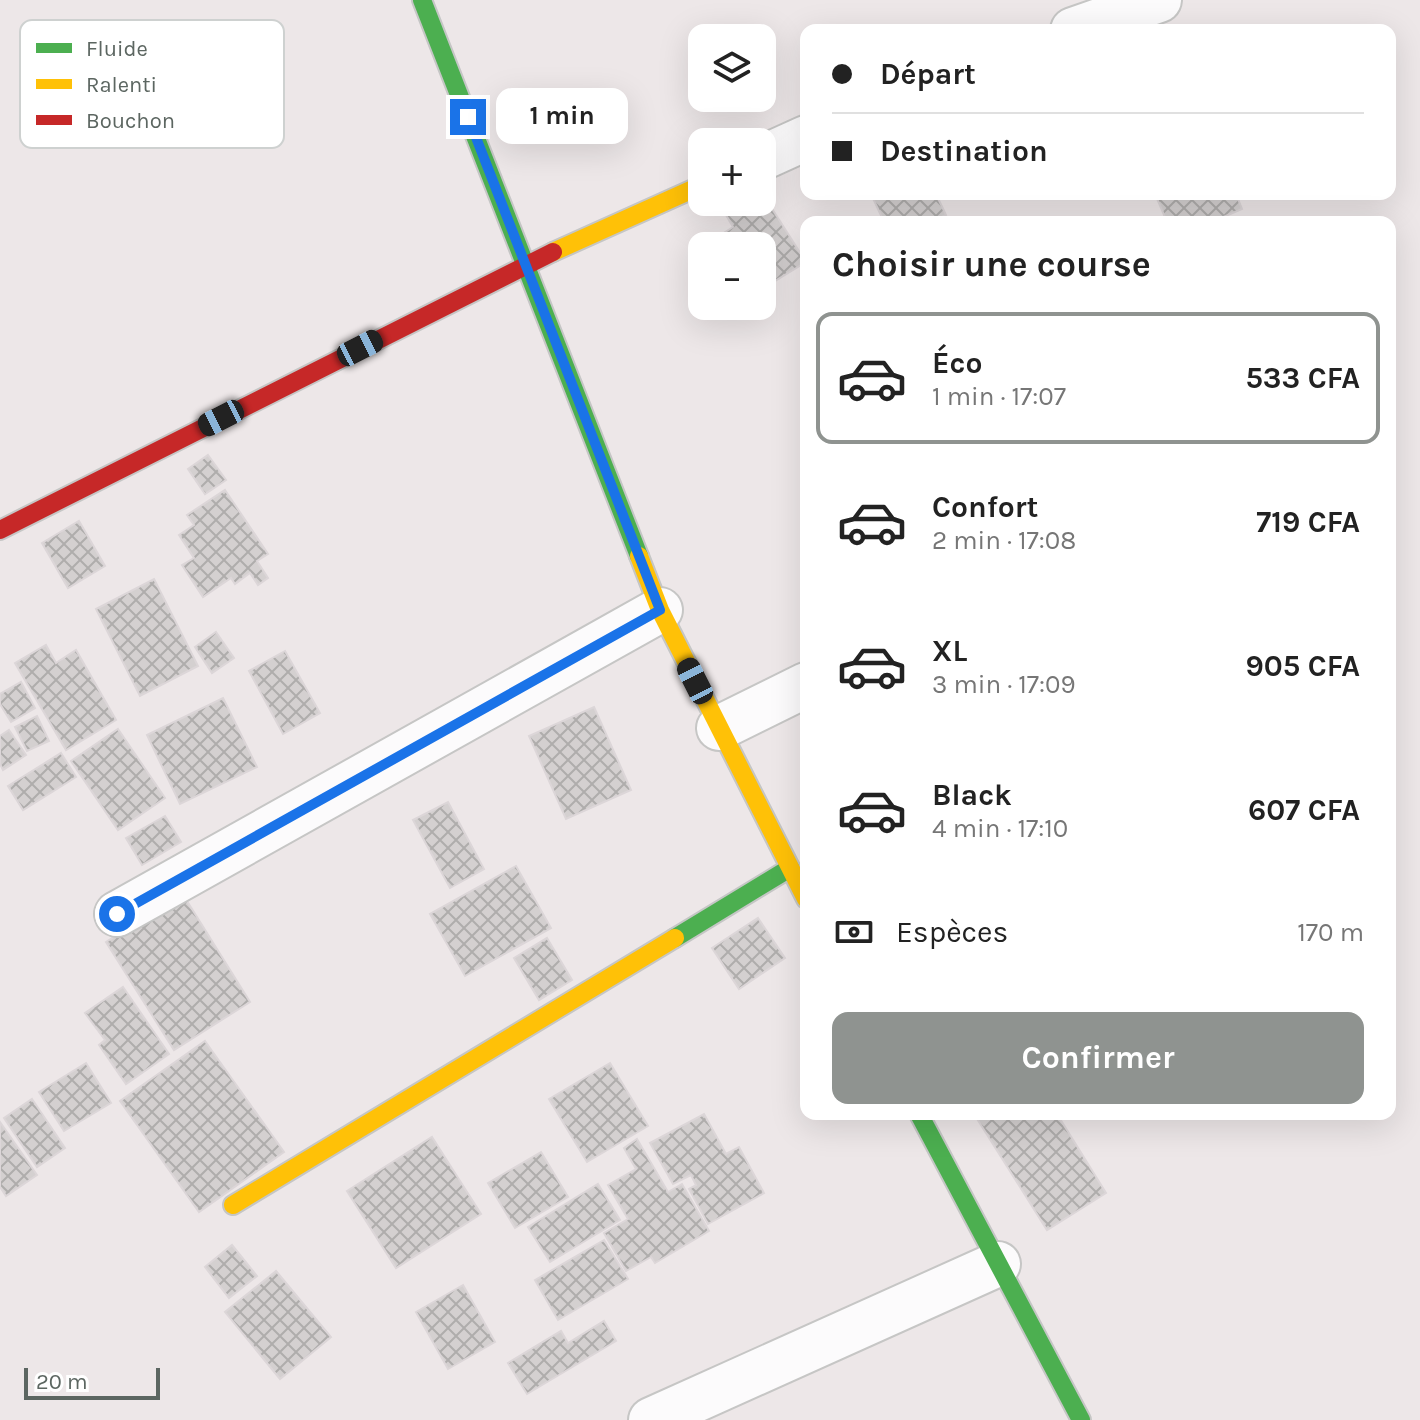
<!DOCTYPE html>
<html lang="fr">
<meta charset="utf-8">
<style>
body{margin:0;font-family:Karla,sans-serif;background:#f2f2f2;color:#222;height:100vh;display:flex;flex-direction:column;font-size:30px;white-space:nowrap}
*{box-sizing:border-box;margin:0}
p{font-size:26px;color:#767676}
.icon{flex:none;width:44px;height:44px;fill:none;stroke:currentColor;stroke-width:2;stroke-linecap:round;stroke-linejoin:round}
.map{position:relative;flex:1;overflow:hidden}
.drawer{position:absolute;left:800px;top:216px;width:596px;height:904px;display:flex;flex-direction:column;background:#fff;border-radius:16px;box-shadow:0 8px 32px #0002}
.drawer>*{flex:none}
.banner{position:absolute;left:800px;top:24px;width:596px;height:176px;border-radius:16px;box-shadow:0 8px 32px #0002;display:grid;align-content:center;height:176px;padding:0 32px;background:#fff}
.controls{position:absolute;left:688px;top:24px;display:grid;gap:16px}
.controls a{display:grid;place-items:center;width:88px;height:88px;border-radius:16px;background:#fff;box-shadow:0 8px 32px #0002;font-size:40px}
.scale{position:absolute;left:24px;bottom:20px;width:136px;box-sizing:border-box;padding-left:8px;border:4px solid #5c6661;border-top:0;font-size:22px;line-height:28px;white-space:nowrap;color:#5c6661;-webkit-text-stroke:6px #fff;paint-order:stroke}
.end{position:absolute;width:36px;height:36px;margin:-18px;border:10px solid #1a73e8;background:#fff;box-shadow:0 0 0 4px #fff}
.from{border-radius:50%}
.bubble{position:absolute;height:56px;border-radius:16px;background:#fff;box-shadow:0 8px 32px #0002;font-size:26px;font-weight:700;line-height:56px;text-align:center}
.car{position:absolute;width:24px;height:48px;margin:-24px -12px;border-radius:10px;box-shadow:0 0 6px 2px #0007;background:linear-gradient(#222 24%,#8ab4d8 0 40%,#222 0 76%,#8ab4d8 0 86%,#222 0)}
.banner b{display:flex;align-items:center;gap:28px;height:76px;font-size:30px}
.banner b+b{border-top:2px solid #e0e0e0}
.banner i{width:20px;height:20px;background:#222}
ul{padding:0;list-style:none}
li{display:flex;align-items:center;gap:24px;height:132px;margin:0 16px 12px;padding:0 16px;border:4px solid transparent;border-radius:16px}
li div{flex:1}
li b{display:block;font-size:30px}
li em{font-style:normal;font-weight:700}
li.on{border-color:#8f9390}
li>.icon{width:72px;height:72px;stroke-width:1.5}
h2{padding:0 32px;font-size:36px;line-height:96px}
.pay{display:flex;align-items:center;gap:20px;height:88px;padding:0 32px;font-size:30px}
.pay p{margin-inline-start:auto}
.button{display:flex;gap:16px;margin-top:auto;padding:16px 32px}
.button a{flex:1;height:92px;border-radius:16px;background:#8f9390;color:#fff;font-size:32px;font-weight:700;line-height:92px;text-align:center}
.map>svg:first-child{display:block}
.building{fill:url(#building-cross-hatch);stroke:#dcd6d8;stroke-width:2}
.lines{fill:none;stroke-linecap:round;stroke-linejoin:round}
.street-casing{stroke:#c6c6c5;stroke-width:48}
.fast-casing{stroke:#c5c6c5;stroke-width:22}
.slow-casing{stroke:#c5c6c5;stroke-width:22}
.jam-casing{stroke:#c5c6c5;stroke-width:22}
.street{stroke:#fcfbfc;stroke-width:44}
.fast{stroke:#4caf50;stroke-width:18}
.slow{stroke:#ffc107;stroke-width:18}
.jam{stroke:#c62828;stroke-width:18}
.route{stroke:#1a73e8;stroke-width:10}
.key{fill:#fff;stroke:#ced1d0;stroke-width:2}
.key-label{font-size:22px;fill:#5c6661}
</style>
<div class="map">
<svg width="1420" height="1420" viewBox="0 0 1420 1420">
<defs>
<pattern id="building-cross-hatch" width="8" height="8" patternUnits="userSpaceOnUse" patternTransform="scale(2)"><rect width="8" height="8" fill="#d4d0d0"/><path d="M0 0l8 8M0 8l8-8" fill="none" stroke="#afadac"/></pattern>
</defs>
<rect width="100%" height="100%" fill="#ede7e8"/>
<!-- building -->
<g class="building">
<path d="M 762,193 L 806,262 L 762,289 L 762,246 L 714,246 L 711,241 L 733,227 L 726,215 L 746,202 L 762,202 Z"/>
<path d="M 871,194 L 936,194 L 946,215 L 931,222 L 884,222 Z"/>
<path d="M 1155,194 L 1236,194 L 1242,209 L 1212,222 L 1167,222 Z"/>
<path d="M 208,455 L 226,480 L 205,494 L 188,469 Z"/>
<path d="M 225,490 L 268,554 L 257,561 L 268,578 L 258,585 L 250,573 L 235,584 L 231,578 L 203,597 L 182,565 L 194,558 L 179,535 L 194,525 L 187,515 Z"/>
<path d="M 79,521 L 105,566 L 68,588 L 42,543 Z"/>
<path d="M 154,579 L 198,666 L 140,696 L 96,609 Z"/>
<path d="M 216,632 L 234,658 L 212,673 L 195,647 Z"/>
<path d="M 46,645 L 56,663 L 76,650 L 116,720 L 66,750 L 15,663 Z"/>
<path d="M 285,651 L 320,713 L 283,734 L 249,671 Z"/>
<path d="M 21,682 L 35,708 L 11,722 L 0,704 L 0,694 Z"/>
<path d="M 223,698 L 257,767 L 180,804 L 147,735 Z"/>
<path d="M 594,707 L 631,790 L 566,819 L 529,736 Z"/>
<path d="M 37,716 L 49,741 L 27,751 L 15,727 Z"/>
<path d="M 118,729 L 165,798 L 118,830 L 71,761 Z"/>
<path d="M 9,730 L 26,755 L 3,770 L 0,764 L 0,736 Z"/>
<path d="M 61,753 L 76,777 L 23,810 L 8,786 Z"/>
<path d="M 448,802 L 484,869 L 450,888 L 413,820 Z"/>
<path d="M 165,816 L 181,842 L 142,865 L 126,838 Z"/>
<path d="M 516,866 L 551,928 L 465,976 L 430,914 Z"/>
<path d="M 182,893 L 250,1002 L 174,1050 L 106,942 Z"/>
<path d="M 758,918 L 785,958 L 739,989 L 712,948 Z"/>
<path d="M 547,938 L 572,980 L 539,1000 L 514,958 Z"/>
<path d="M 123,987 L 169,1054 L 126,1084 L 99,1045 L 105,1040 L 85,1013 Z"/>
<path d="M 205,1041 L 284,1152 L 199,1212 L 120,1101 Z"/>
<path d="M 86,1063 L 111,1103 L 64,1131 L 39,1092 Z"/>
<path d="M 610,1063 L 648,1126 L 587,1162 L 549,1099 Z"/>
<path d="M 32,1099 L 65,1148 L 37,1167 L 4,1118 Z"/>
<path d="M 704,1114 L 726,1154 L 739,1147 L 764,1193 L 708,1224 L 689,1189 L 696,1185 L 691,1175 L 673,1184 L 650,1143 Z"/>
<path d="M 974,1114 L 1057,1114 L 1106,1193 L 1047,1230 Z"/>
<path d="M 0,1122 L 37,1175 L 6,1196 L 0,1187 Z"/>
<path d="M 432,1137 L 481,1214 L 396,1268 L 347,1191 Z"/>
<path d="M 637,1139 L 668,1192 L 682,1184 L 709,1231 L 655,1263 L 651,1257 L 626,1271 L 604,1233 L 628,1219 L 608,1185 L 636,1169 L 624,1148 Z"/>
<path d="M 541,1152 L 568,1197 L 515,1228 L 488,1183 Z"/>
<path d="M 598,1184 L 620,1220 L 550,1262 L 528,1227 Z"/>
<path d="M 604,1240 L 628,1279 L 558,1320 L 535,1280 Z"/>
<path d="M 232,1245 L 257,1276 L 229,1298 L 205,1267 Z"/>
<path d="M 276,1271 L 331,1337 L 280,1379 L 225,1312 Z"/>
<path d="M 463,1285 L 495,1342 L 448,1369 L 416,1312 Z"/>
<path d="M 604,1321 L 616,1341 L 527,1394 L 508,1363 L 561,1331 L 568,1343 Z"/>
</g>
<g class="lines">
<defs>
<g id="street">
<path d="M 1073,30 L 1159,0"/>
<path d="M 762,158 L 806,138"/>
<path d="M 719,728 L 806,685"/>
<path d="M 117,914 L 660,610"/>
<path d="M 651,1420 L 998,1264"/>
</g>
<g id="fast">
<path d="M 422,0 L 639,556"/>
<path d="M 675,938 L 790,868"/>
<path d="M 919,1114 L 1081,1420"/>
</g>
<g id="slow">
<path d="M 553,252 L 702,185"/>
<path d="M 639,556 L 660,610 L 806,899"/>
<path d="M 233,1205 L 675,938"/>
</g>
<path id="jam" d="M 0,530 L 553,252"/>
</defs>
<!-- street casing -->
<use href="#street" class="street-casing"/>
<!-- fast casing -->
<use href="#fast" class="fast-casing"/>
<!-- slow casing -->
<use href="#slow" class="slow-casing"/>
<!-- jam casing -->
<use href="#jam" class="jam-casing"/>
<!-- street -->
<use href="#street" class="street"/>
<!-- fast -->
<use href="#fast" class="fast"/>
<!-- slow -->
<use href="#slow" class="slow"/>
<!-- jam -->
<use href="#jam" class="jam"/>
</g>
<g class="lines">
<!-- route -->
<path class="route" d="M 117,914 L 660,610 L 468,117"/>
</g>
<!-- legend -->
<rect x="20" y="20" width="264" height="128" rx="12" class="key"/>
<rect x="36" y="43" width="36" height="10" fill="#4caf50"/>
<rect x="36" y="79" width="36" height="10" fill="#ffc107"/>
<rect x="36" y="115" width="36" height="10" fill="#c62828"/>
<g class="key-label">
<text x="86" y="56">Fluide</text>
<text x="86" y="92">Ralenti</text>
<text x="86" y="128">Bouchon</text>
</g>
</svg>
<div class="controls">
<a><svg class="icon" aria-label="layers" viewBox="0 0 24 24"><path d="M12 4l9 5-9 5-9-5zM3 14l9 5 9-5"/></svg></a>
<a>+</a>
<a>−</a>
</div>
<div class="scale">20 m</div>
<i class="end from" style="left:117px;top:914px"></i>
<i class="end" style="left:468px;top:117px"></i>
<div class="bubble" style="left:496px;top:88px;width:132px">1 min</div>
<i class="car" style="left:360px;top:348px;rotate:63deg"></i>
<i class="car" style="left:221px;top:418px;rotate:243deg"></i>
<i class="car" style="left:695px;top:681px;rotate:333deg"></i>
<div class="banner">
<b><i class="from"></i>Départ</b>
<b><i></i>Destination</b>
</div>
<section class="drawer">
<h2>Choisir une course</h2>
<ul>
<li class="on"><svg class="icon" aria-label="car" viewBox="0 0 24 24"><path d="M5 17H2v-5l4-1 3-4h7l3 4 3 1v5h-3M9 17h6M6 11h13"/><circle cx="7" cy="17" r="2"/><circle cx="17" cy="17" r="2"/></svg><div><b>Éco</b><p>1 min · 17:07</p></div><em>533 CFA</em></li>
<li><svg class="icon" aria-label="car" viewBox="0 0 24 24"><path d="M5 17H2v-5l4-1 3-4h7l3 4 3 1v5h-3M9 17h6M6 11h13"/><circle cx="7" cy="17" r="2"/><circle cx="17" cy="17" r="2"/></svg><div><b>Confort</b><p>2 min · 17:08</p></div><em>719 CFA</em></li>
<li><svg class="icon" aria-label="car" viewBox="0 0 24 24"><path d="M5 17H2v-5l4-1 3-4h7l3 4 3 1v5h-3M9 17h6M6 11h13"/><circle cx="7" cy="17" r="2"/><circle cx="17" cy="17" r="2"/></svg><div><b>XL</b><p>3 min · 17:09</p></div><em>905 CFA</em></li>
<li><svg class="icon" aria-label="car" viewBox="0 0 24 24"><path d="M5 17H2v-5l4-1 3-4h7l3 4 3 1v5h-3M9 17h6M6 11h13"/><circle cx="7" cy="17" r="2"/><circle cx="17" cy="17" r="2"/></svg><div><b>Black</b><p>4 min · 17:10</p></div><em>607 CFA</em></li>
</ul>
<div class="pay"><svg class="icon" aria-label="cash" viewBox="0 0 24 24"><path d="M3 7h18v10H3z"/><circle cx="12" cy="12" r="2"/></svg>Espèces<p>170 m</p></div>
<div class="button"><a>Confirmer</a></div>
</section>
</div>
